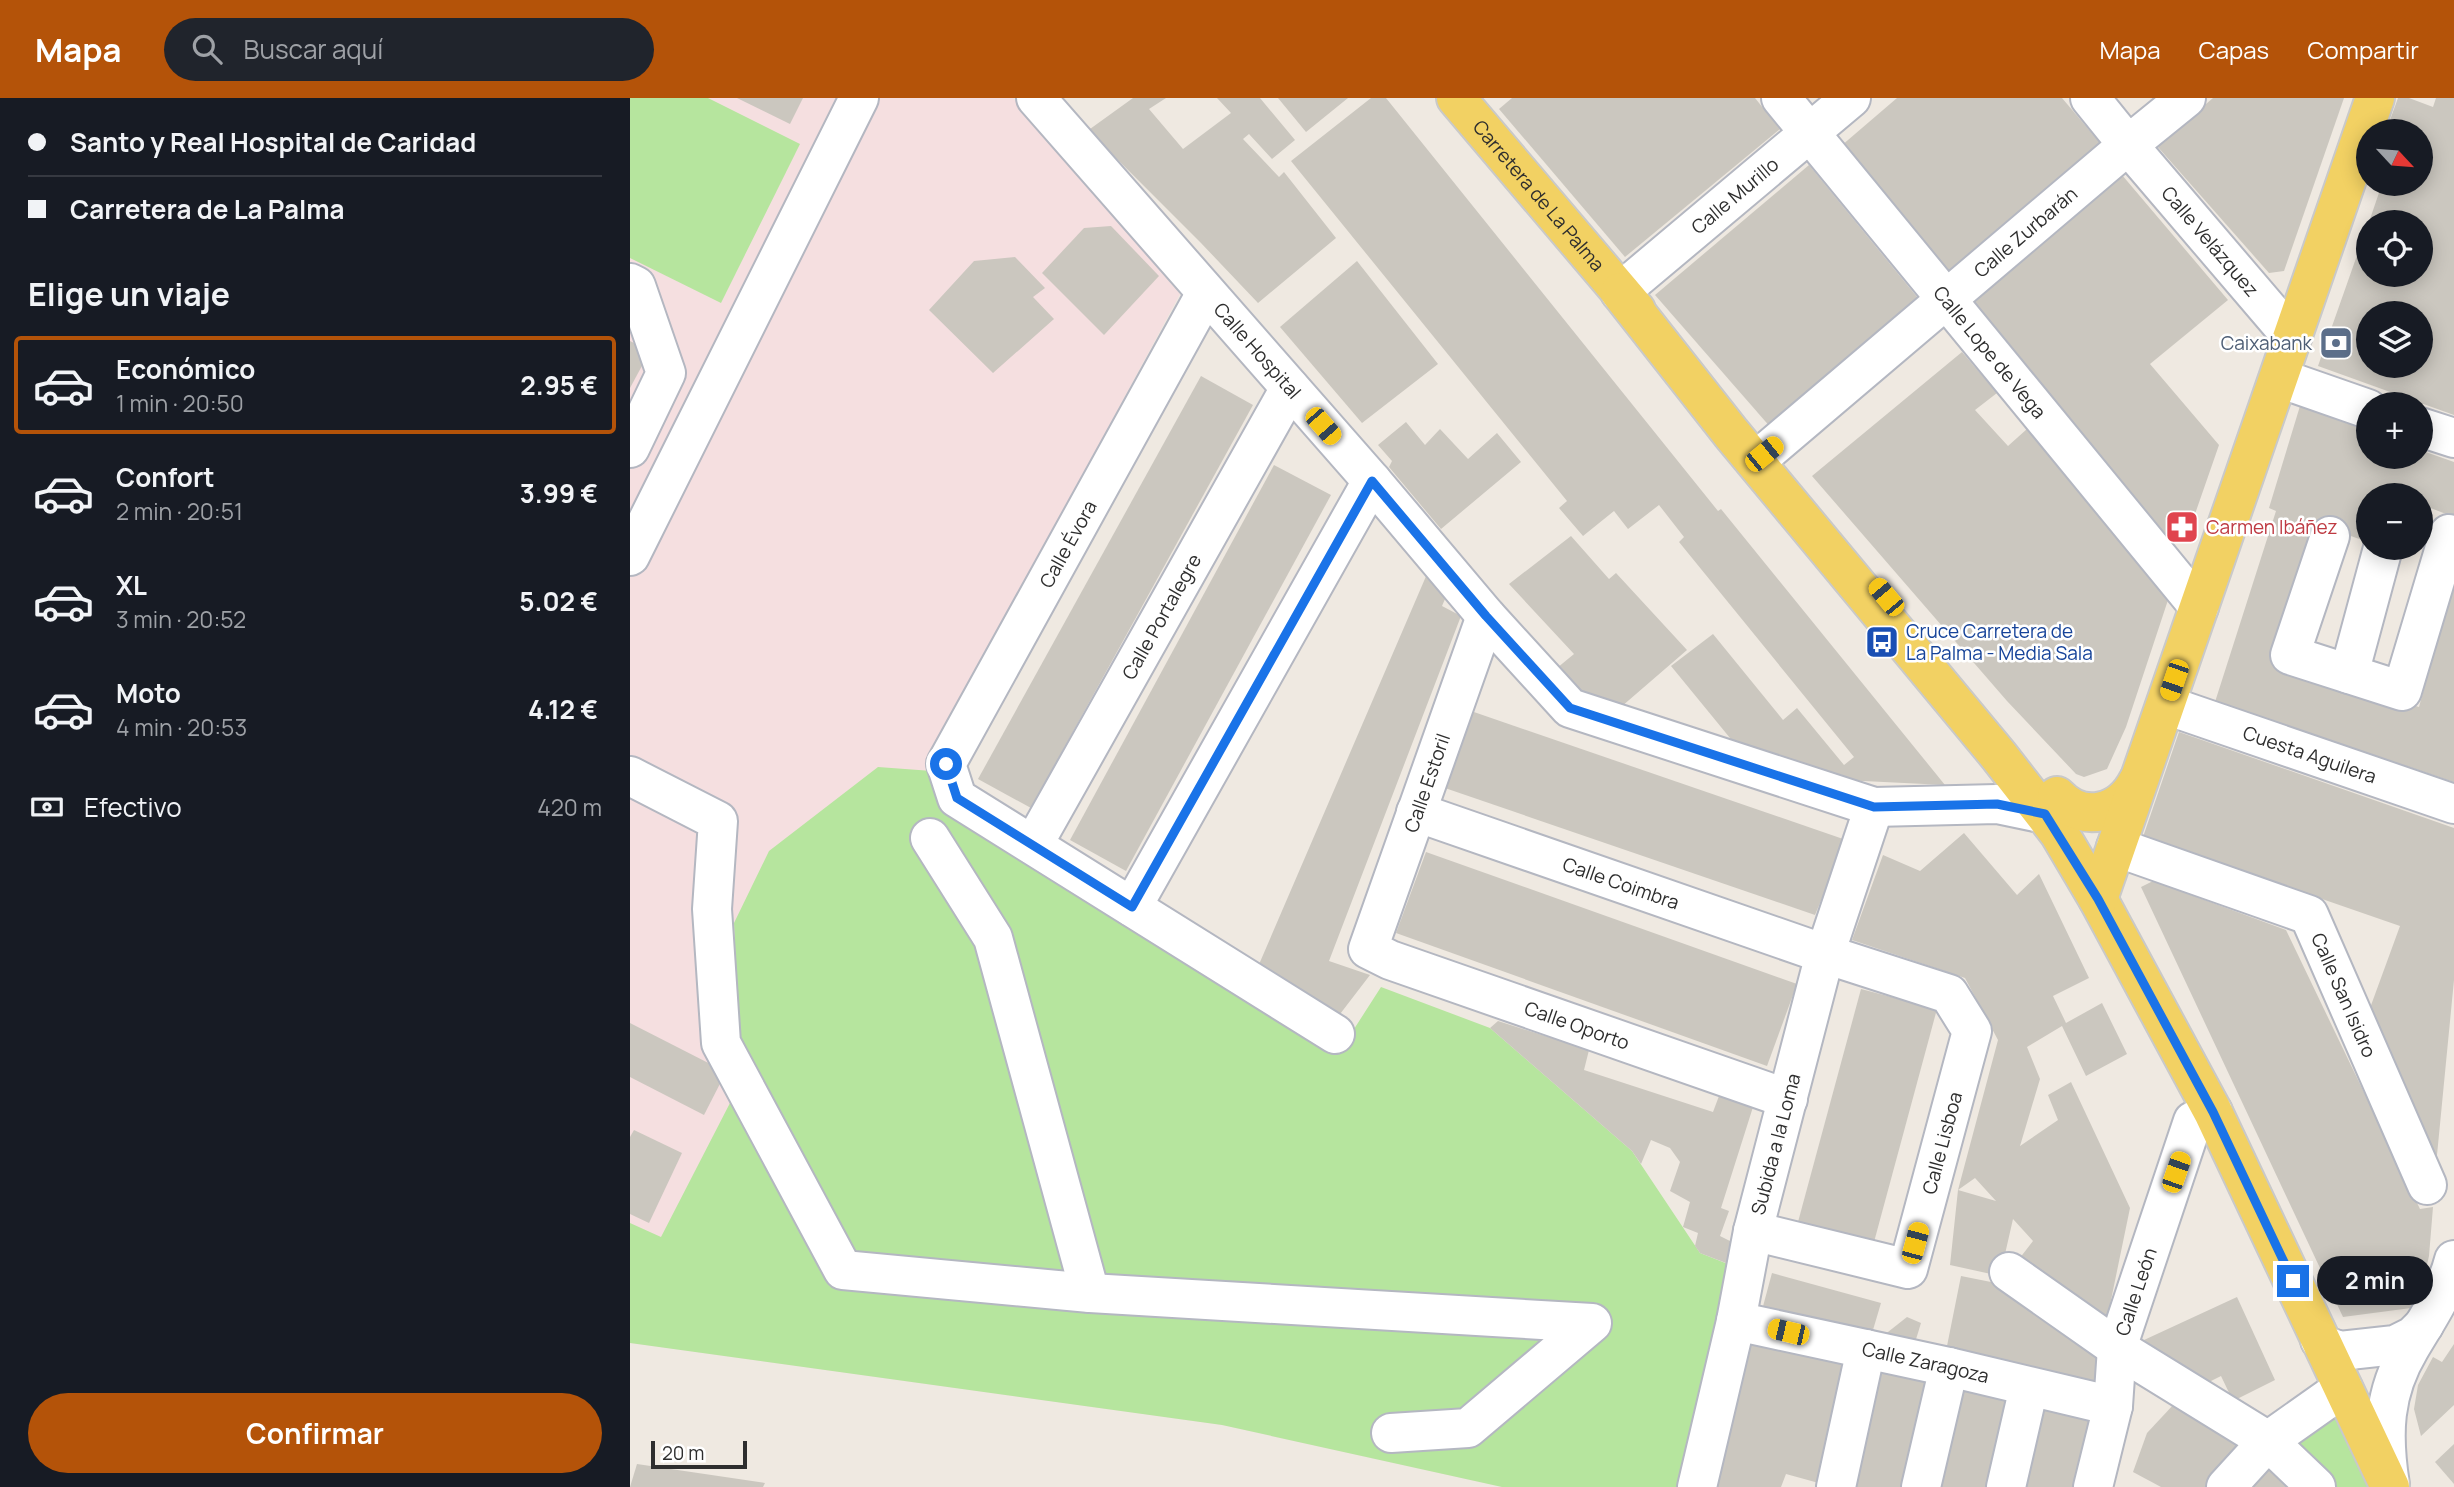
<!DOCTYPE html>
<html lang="es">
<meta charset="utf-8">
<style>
body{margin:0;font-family:Manrope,sans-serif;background:#20242c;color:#f1f3f6;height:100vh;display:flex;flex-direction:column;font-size:26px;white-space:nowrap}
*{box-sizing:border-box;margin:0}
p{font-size:23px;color:#9ea1a6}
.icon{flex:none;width:38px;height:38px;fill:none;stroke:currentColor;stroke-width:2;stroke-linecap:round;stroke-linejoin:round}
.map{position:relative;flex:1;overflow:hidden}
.side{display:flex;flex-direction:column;background:#171b24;width:630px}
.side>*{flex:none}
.hud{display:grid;align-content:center;height:154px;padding:0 28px;background:#171b24}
.needle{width:46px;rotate:116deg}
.fabs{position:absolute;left:1726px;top:21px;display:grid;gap:14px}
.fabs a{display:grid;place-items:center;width:77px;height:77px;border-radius:50%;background:#171b24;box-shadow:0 4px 18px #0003;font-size:35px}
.scale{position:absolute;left:21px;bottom:18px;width:96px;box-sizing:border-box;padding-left:7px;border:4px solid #2e2e2e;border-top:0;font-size:19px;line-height:24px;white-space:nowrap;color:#2e2e2e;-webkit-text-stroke:5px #fff;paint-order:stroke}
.end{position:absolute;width:32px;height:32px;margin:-16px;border:9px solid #1a73e8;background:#fff;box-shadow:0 0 0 4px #fff}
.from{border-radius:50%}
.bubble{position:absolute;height:49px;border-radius:24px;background:#171b24;box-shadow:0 4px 18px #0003;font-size:23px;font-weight:700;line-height:49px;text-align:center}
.car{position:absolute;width:21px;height:42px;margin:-21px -10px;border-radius:9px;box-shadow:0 0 5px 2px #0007;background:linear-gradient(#f5c518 24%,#345 0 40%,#f5c518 0 76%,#345 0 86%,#f5c518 0)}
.hud b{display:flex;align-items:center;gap:24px;height:66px;font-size:26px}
.hud b+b{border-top:2px solid #363941}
.hud i{width:18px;height:18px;background:#f1f3f6}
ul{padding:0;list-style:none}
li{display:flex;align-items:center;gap:21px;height:98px;margin:0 14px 10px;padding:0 14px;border:4px solid transparent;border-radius:7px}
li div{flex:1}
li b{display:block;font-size:26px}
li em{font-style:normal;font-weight:700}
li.on{border-color:#b45309}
li>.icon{width:63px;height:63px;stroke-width:1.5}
h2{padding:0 28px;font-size:32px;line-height:84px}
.pay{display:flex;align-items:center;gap:18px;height:77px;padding:0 28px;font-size:26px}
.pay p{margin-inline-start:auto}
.primary-button{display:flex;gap:14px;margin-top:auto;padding:14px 28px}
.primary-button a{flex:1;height:80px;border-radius:42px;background:#b45309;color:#fff;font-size:28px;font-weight:700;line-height:80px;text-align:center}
header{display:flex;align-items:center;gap:42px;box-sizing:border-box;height:98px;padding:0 35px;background:#b45309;color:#fff}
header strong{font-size:33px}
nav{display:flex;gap:38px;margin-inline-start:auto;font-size:24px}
.search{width:490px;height:63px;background:#20242c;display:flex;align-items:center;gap:18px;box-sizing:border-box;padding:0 24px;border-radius:38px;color:#9ea1a6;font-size:26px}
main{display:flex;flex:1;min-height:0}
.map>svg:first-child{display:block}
.medical{fill:#f5dfe0}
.green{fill:#b6e59e}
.building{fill:#cbc7bf;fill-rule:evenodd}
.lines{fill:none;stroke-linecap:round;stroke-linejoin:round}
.minor-casing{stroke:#b4b7c1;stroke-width:42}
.major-casing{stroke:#c9c9c9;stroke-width:42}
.minor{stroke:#fff;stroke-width:38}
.major{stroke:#f2d163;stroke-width:38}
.route{stroke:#1a73e8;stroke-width:9}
.labels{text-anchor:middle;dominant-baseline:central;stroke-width:5;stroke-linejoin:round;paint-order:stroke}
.street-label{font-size:19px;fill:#2e2e2e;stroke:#fff}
.service-label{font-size:19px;fill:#4e5e75;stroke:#fff;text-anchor:end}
.health-label{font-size:19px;fill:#be3a42;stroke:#fff;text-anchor:start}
.transit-label{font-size:19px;fill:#164399;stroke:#fff;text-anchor:start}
</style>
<header>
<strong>Mapa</strong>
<div class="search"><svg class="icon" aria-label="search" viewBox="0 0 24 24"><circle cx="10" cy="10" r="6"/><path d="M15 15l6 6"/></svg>Buscar aquí</div>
<nav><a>Mapa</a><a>Capas</a><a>Compartir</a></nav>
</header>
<main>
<section class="side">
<div class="hud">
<b><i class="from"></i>Santo y Real Hospital de Caridad</b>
<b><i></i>Carretera de La Palma</b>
</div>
<h2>Elige un viaje</h2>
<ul>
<li class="on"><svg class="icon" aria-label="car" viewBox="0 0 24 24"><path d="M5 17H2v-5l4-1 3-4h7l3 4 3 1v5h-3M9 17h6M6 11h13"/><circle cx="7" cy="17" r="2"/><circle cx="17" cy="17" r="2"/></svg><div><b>Económico</b><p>1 min · 20:50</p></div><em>2.95 €</em></li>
<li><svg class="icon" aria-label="car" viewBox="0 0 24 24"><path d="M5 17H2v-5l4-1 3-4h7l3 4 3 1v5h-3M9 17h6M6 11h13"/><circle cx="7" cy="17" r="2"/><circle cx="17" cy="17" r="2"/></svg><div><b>Confort</b><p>2 min · 20:51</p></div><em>3.99 €</em></li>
<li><svg class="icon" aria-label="car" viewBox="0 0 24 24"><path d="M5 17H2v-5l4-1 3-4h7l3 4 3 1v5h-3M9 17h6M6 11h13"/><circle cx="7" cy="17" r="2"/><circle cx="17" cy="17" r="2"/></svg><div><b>XL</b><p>3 min · 20:52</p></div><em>5.02 €</em></li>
<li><svg class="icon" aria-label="car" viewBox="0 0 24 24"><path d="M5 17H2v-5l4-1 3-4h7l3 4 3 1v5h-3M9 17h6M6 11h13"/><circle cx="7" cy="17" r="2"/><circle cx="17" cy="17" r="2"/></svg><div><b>Moto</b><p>4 min · 20:53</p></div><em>4.12 €</em></li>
</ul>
<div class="pay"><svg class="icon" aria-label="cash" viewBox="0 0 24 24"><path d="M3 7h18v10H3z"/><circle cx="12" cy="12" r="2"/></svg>Efectivo<p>420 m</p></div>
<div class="primary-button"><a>Confirmar</a></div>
</section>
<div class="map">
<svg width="1824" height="1389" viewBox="0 0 1824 1389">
<rect width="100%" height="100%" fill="#efe9e1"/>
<!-- medical -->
<path class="medical" d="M 0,0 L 383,0 L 550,196 L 305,651 L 319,717 L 709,956 L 872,1389 L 592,1327 L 0,1245 Z"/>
<!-- green -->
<g class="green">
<path d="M 0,0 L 78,0 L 170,46 L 91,205 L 0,160 Z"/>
<path d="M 248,669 L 302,673 L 319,717 L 708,956 L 751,889 L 860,930 L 1002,1053 L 1070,1155 L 1108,1170 L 1055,1389 L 872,1389 L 592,1327 L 0,1245 L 0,1125 L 31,1139 L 100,1005 L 109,937 L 104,825 L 139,753 Z"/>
<path d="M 1702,1311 L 1745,1389 L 1694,1389 L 1656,1338 Z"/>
</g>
<!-- building -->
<g class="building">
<path d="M 107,0 L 173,0 L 160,26 Z"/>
<path d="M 503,0 L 536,0 L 519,11 L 553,51 L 601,15 L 587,0 L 630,0 L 665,42 L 642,61 L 619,36 L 613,41 L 649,79 L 654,74 L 706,140 L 628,205 L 571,145 L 480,54 L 460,31 Z"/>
<path d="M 648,0 L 718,0 L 676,34 Z"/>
<path d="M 741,0 L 756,0 L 1088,413 L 1091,411 L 1315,687 L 1213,682 L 1109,651 L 1041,568 L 1083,536 L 1153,622 L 1167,610 L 1214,667 L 1224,659 L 1049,444 L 1054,439 L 1029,407 L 998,431 L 984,413 L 953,438 L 929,410 L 937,403 L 661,63 Z"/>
<path d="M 882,0 L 1125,0 L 1150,31 L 995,159 L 869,11 Z"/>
<path d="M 1267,0 L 1432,0 L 1477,53 L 1324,183 L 1211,48 Z"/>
<path d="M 1583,0 L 1714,0 L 1654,173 L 1639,175 L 1527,48 Z"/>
<path d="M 1768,0 L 1779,0 L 1803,9 L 1806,0 L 1824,0 L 1824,317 L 1688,268 L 1737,129 L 1738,177 L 1790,177 L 1790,124 L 1739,124 L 1752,86 L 1790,86 L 1790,33 L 1756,33 ZM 1738,215 L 1790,215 L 1790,268 L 1738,268 Z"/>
<path d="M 1179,67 L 1292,205 L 1142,331 L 1025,197 Z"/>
<path d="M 1492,77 L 1598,202 L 1520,266 L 1589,347 L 1557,439 L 1543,445 L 1342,206 Z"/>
<path d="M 481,128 L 529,178 L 474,237 L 412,175 L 454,130 Z"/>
<path d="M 385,159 L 415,190 L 403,199 L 424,221 L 363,275 L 299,212 L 344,163 Z"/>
<path d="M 727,163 L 808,266 L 732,325 L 650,229 Z"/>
<path d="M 0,243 L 20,253 L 0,290 Z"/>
<path d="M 1332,254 L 1367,295 L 1345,312 L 1378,348 L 1397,331 L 1538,502 L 1496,629 L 1477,671 L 1454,679 L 1446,676 L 1377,603 L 1182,378 Z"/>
<path d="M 571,278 L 623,307 L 401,710 L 348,681 Z"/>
<path d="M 1670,308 L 1738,333 L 1738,359 L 1790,359 L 1790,352 L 1824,364 L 1824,419 L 1790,406 L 1790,397 L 1767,397 L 1761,395 L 1760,397 L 1738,397 L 1738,444 L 1695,429 L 1655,566 L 1789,609 L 1824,480 L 1824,684 L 1585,604 L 1646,413 L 1639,410 Z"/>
<path d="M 776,324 L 795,347 L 810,331 L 838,361 L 867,335 L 891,364 L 811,431 L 759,369 L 762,363 L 748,347 Z"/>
<path d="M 644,367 L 701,397 L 496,773 L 440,742 Z"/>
<path d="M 941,438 L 979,481 L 986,475 L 1057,552 L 984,615 L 953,600 L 927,570 L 944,556 L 879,486 Z"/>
<path d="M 800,469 L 821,487 L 812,508 L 831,518 L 699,863 L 740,877 L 707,920 L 627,871 Z"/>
<path d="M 841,613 L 1216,742 L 1185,817 L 812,689 Z"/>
<path d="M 1549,634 L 1824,730 L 1824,882 L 1807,1057 L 1800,1057 L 1736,921 L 1770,828 L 1513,739 Z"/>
<path d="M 1334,735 L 1387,797 L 1409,776 L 1459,880 L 1423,898 L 1436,925 L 1472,905 L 1497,956 L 1456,978 L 1432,928 L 1397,949 L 1410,981 L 1390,1048 L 1428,1022 L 1418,997 L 1441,984 L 1500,1110 L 1474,1236 L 1379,1174 L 1403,1143 L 1383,1121 L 1370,1178 L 1320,1167 L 1328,1092 L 1368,942 L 1335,880 L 1222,842 L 1253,757 L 1290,773 ZM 1345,1080 L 1366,1103 L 1328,1092 Z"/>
<path d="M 796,754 L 1167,886 L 1137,968 L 766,835 Z"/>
<path d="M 1523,783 L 1656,832 L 1790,1111 L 1803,1109 L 1799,1158 L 1793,1184 L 1781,1210 L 1713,1219 L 1511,789 Z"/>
<path d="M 1231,891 L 1307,911 L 1244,1144 L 1168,1124 Z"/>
<path d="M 868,923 L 959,952 L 954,972 L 1083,1014 L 1089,998 L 1123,1009 L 1091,1110 L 1099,1113 L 1090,1138 L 1104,1145 L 1096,1165 L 1070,1155 L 1065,1148 L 1068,1135 L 1053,1129 L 1060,1104 L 1040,1093 L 1050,1064 L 1040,1050 L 1021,1042 L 1011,1066 L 1002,1053 L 860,930 Z"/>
<path d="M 0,925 L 96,974 L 74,1017 L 0,979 Z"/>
<path d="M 4,1032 L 52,1055 L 19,1125 L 0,1116 L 0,1039 Z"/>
<path d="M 1142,1175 L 1251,1205 L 1240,1242 L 1132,1212 Z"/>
<path d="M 1331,1178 L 1376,1187 L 1474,1254 L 1467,1283 L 1316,1253 Z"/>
<path d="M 1607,1199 L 1645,1282 L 1603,1303 L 1591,1278 L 1573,1287 L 1520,1258 L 1514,1242 Z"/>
<path d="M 1277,1219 L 1291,1225 L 1283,1251 L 1244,1245 Z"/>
<path d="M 1118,1238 L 1224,1264 L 1196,1387 L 1156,1376 L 1151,1389 L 1081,1389 Z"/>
<path d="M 1824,1246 L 1824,1307 L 1791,1338 L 1784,1311 L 1788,1287 L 1803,1259 L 1812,1264 Z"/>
<path d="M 1250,1268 L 1307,1281 L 1281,1389 L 1224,1389 Z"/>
<path d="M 1329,1289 L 1383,1302 L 1362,1389 L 1304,1389 Z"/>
<path d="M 1545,1305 L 1619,1350 L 1585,1389 L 1531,1389 L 1503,1374 L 1517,1335 Z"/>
<path d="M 1409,1306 L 1462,1319 L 1446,1389 L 1389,1389 Z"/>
<path d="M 1824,1346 L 1824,1386 L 1805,1364 Z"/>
<path d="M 1635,1360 L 1665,1389 L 1608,1389 Z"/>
<path d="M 7,1366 L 135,1385 L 133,1389 L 0,1389 Z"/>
</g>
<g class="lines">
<defs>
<g id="minor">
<path id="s1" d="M 406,0 L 742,383 L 856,518 L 940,610 L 1244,709 L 1367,706 L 1415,716"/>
<path id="s2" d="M 1151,0 L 1569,509"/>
<path d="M 1460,0 L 1498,47 L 1556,0"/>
<path d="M 0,185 L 6,188 L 36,275 L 0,350"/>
<path id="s3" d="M 990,194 L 1221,0"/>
<path d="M 576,195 L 316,666 L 327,700 L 705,936"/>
<path d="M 1649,280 L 1738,311"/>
<path d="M 1790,329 L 1824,340"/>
<path id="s4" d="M 1134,356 L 1498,47 L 1662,239"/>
<path d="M 1700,438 L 1660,557 L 1772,593 L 1819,436"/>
<path d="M 0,458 L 229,0"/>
<path id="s5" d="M 856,518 L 738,851 L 760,862 L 1158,1001"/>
<path d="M 1719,576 L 1753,450"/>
<path id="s6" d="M 1536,607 L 1824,706"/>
<path d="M 0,678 L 88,723 L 82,811 L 91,945 L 213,1172 L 460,1195 L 962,1225 L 838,1330 L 761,1335"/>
<path id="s7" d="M 786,714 L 1195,856 L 1319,896 L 1342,933 L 1278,1171 L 1123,1133"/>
<path d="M 300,740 L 363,840 L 460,1195"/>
<path id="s8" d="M 403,747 L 660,290"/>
<path id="s9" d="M 1486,749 L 1679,817 L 1797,1087"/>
<path d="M 502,809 L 742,383"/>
<path d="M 1379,1174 L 1487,1250 L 1638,1343 L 1686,1389"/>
<path id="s10" d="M 1106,1223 L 1319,1269 L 1483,1308"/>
<path d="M 1690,1242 L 1696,1248 L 1710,1253 L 1765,1247 L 1783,1238 L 1794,1227"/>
<path d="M 1760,1387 C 1752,1336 1753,1295 1780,1250 C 1797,1221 1815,1196 1824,1162"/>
<path id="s11" d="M 1067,1389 L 1106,1223 L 1123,1133 L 1195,856 L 1244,709"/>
<path d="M 1206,1389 L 1236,1251"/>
<path d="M 1291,1389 L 1319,1269"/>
<path d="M 1376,1389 L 1399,1289"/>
<path id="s12" d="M 1463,1389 L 1483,1308 L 1487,1250 L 1563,1023 L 1583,1014"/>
<path d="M 1596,1389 L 1638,1343 L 1713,1290"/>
</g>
<g id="major">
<path id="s13" d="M 826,0 L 1006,212"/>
<path d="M 990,194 L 1101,335 L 1369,658 L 1429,735 L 1468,801 L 1583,1014 L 1760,1389"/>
<path d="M 1427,698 C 1453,726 1491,716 1508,683"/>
<path d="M 1468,801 L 1745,0"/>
</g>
</defs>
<!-- minor casing -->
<use href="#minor" class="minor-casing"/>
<!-- major casing -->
<use href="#major" class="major-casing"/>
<!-- minor -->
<use href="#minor" class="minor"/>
<!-- major -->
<use href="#major" class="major"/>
</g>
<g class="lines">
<!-- route -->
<path class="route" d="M 316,666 L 327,700 L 502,809 L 742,383 L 856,518 L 940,610 L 1244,709 L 1367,706 L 1415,716 L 1468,801 L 1583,1014 L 1663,1183"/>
</g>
<!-- icons -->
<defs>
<symbol id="bank-square" viewBox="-11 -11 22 22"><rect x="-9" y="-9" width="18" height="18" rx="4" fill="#5c6f8a" stroke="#fff"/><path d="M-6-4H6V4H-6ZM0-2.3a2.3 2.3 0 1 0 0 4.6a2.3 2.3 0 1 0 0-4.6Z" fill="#fff"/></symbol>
<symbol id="pharmacy-square" viewBox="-11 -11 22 22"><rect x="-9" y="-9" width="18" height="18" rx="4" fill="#e0444e" stroke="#fff"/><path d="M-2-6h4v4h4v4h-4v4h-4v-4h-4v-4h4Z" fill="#fff"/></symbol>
<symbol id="bus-square" viewBox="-11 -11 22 22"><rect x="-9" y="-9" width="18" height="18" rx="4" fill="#1a4fb4" stroke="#fff"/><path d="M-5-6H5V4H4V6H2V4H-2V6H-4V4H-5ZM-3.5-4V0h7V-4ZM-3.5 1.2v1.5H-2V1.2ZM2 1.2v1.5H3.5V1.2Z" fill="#fff"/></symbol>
</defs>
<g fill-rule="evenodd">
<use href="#bank-square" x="1687" y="226" width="38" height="38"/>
<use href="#pharmacy-square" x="1533" y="410" width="38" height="38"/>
<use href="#bus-square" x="1233" y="525" width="38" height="38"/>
</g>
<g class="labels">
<!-- street labels -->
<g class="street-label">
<text stroke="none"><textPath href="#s13" startOffset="128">Carretera de La Palma</textPath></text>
<text stroke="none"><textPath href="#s3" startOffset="150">Calle Murillo</textPath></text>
<text stroke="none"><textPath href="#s4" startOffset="343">Calle Zurbarán</textPath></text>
<text stroke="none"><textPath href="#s4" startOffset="604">Calle Velázquez</textPath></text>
<text stroke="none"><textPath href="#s1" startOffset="336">Calle Hospital</textPath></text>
<text stroke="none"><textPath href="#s2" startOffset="329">Calle Lope de Vega</textPath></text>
<text transform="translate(438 446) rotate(-61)">Calle Évora</text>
<text stroke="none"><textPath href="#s8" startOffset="262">Calle Portalegre</textPath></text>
<text stroke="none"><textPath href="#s6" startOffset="152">Cuesta Aguilera</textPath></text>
<text transform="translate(797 685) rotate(-71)">Calle Estoril</text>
<text stroke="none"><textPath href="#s7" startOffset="217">Calle Coimbra</textPath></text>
<text stroke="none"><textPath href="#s9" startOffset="292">Calle San Isidro</textPath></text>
<text stroke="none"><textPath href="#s5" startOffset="576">Calle Oporto</textPath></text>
<text transform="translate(1312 1045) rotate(-75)">Calle Lisboa</text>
<text stroke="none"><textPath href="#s11" startOffset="352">Subida a la Loma</textPath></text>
<text stroke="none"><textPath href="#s12" startOffset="201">Calle León</textPath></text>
<text stroke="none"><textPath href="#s10" startOffset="194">Calle Zaragoza</textPath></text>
</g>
<!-- service labels -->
<g class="service-label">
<text x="1682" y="245">Caixabank</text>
</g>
<!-- health labels -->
<g class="health-label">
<text x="1576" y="429">Carmen Ibáñez</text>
</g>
<!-- transit labels -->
<g class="transit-label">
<text x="1276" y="533">Cruce Carretera de<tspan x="1276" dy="22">La Palma - Media Sala</tspan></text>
</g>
</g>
</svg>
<div class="fabs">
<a><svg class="needle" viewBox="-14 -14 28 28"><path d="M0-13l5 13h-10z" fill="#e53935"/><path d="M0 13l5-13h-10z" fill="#9ea1a6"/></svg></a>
<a><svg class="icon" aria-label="locate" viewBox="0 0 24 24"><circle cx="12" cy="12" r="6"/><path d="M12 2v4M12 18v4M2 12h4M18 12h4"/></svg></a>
<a><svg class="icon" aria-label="layers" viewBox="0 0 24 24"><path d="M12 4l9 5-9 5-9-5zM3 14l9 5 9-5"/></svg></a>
<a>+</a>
<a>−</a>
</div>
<div class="scale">20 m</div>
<i class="end from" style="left:316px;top:666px"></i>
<i class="end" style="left:1663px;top:1183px"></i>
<div class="bubble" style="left:1687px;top:1158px;width:116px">2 min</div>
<i class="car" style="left:693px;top:328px;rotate:139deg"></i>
<i class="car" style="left:1134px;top:356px;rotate:51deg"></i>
<i class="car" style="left:1256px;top:499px;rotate:320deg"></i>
<i class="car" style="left:1544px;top:582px;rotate:199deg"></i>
<i class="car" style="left:1546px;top:1074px;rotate:19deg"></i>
<i class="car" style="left:1285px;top:1145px;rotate:15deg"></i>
<i class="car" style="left:1158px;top:1234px;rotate:283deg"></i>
</div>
</main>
